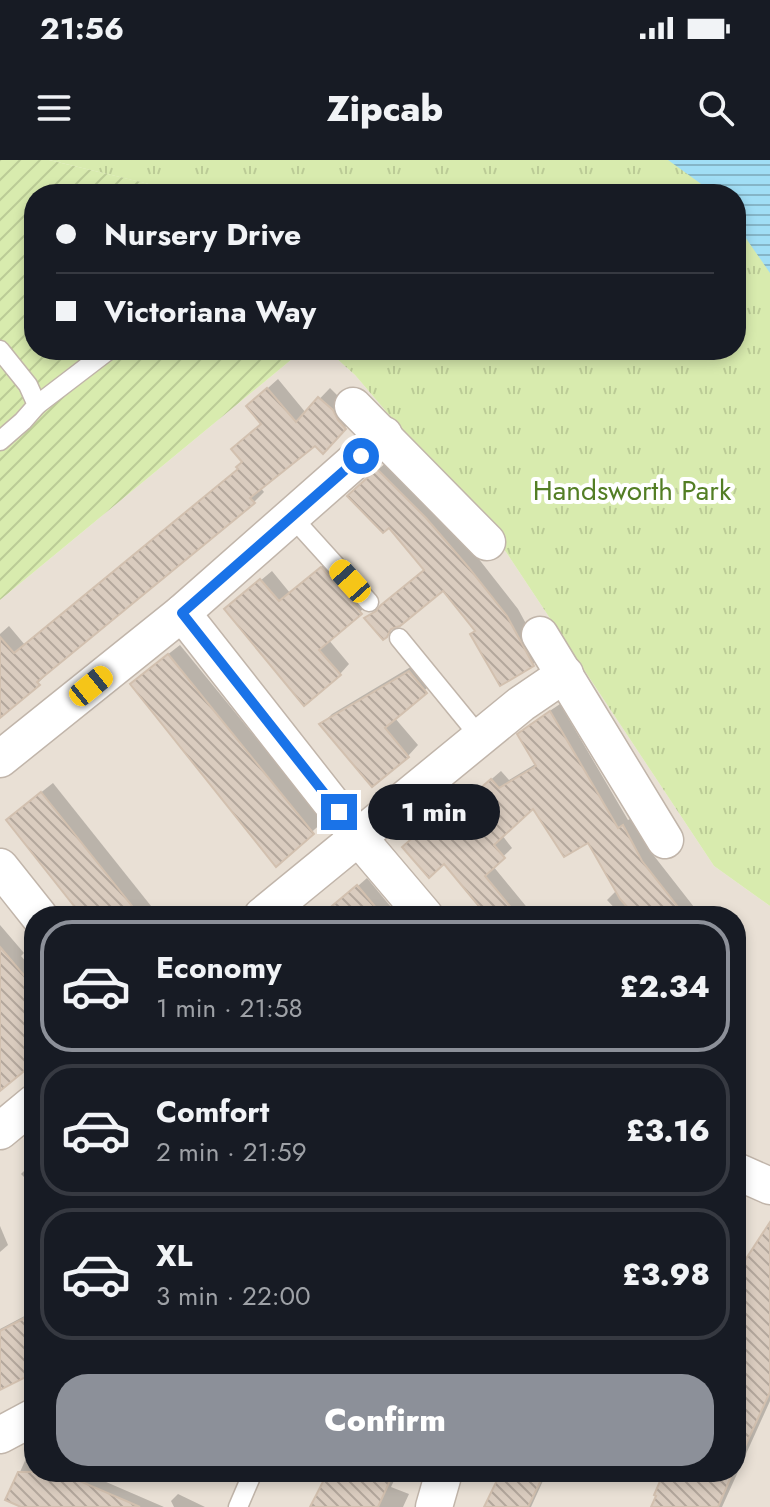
<!DOCTYPE html>
<meta charset="utf-8">
<style>
body{margin:0;font-family:Jost,sans-serif;background:#242831;color:#f1f3f6;height:100vh;display:flex;flex-direction:column;font-size:30px;white-space:nowrap}
*{box-sizing:border-box;margin:0}
p{font-size:26px;color:#9ea1a6}
.icon{flex:none;width:44px;height:44px;fill:none;stroke:currentColor;stroke-width:2;stroke-linecap:round;stroke-linejoin:round}
.map{position:relative;flex:1;overflow:hidden}
.sheet{position:absolute;left:24px;top:746px;width:722px;height:576px;display:flex;flex-direction:column;background:#171b24;border-radius:32px;box-shadow:0 4px 12px #0003}
.sheet>*{flex:none}
.banner{position:absolute;left:24px;top:24px;width:722px;height:176px;border-radius:32px;box-shadow:0 4px 12px #0003;display:grid;align-content:center;height:176px;padding:0 32px;background:#171b24}
.end{position:absolute;width:36px;height:36px;margin:-18px;border:10px solid #1a73e8;background:#fff;box-shadow:0 0 0 4px #fff}
.from{border-radius:50%}
.bubble{position:absolute;height:56px;border-radius:28px;background:#171b24;box-shadow:0 4px 12px #0003;font-size:26px;font-weight:800;line-height:56px;text-align:center}
.car{position:absolute;width:24px;height:48px;margin:-24px -12px;border-radius:10px;box-shadow:0 0 6px 2px #0007;background:linear-gradient(#f5c518 24%,#345 0 40%,#f5c518 0 76%,#345 0 86%,#f5c518 0)}
.banner b{display:flex;align-items:center;gap:28px;height:76px;font-size:30px}
.banner b+b{border-top:2px solid #363941}
.banner i{width:20px;height:20px;background:#f1f3f6}
ul{padding:14px 0 0;list-style:none}
li{display:flex;align-items:center;gap:24px;height:132px;margin:0 16px 12px;padding:0 16px;border:4px solid #363941;border-radius:32px}
li div{flex:1}
li b{display:block;font-size:30px}
li em{font-style:normal;font-weight:800}
li.current{border-color:#8c9099}
li>.icon{width:72px;height:72px;stroke-width:1.5}
.cta{display:flex;gap:16px;margin-top:auto;padding:16px 32px}
.cta a{flex:1;height:92px;border-radius:32px;background:#8c9099;color:#fff;font-size:32px;font-weight:800;line-height:92px;text-align:center}
.status{display:flex;justify-content:space-between;align-items:center;height:56px;padding:0 40px;background:#171b24;direction:ltr}
.status svg{height:22px;fill:currentColor}
header{display:flex;justify-content:space-between;align-items:center;height:104px;padding:0 32px;background:#171b24;font-size:36px;font-weight:800}
.map>svg:first-child{display:block}
.residential{fill:#e9e0d5;fill-rule:evenodd}
.park{fill:url(#park-tufts)}
.garden{fill:url(#garden-furrows)}
.water{fill:url(#water-rules)}
.shadow{fill:#0003}
.building{fill:url(#building-back-hatch);stroke:#d2c0af;stroke-width:2}
.lines{fill:none;stroke-linecap:round;stroke-linejoin:round}
.lane-casing{stroke:#c1b5aa;stroke-width:21}
.street-casing{stroke:#c1b5aa;stroke-width:39}
.lane{stroke:#fff;stroke-width:18}
.street{stroke:#fff;stroke-width:36}
.route{stroke:#1a73e8;stroke-width:10}
.labels{text-anchor:middle;dominant-baseline:central;stroke-width:8;stroke-linejoin:round;paint-order:stroke}
.park-label{font-size:28px;fill:#537e25;stroke:#fff}
</style>
<div class="status"><b>21:56</b><svg viewBox="0 0 49 12"><path d="M0 12V9h3v3zM5 12V6h3v6zM10 12V3h3v9zM15 12V0h3v12zM26 1h20v11H26zM47 4h2v5h-2z"/></svg></div>
<header><svg class="icon" aria-label="menu" viewBox="0 0 24 24"><path d="M4 6h16M4 12h16M4 18h16"/></svg>Zipcab<svg class="icon" aria-label="search" viewBox="0 0 24 24"><circle cx="10" cy="10" r="6"/><path d="M15 15l6 6"/></svg></header>
<div class="map">
<svg width="770" height="1347" viewBox="0 0 770 1347">
<defs>
<pattern id="park-tufts" width="24" height="20" patternUnits="userSpaceOnUse" patternTransform="scale(2)"><rect width="24" height="20" fill="#d8ebae"/><path d="M3 7l-1-3M5 7V3M7 7l1-3M15 17l-1-3M17 17v-4M19 17l1-3" fill="none" stroke="#bbcb96"/></pattern>
<pattern id="garden-furrows" width="10" height="10" patternUnits="userSpaceOnUse" patternTransform="scale(2)"><rect width="10" height="10" fill="#d8ebae"/><path d="M-1 1l2-2M0 10L10 0M9 11l2-2" fill="none" stroke="#bbcb96"/></pattern>
<pattern id="water-rules" width="6" height="5" patternUnits="userSpaceOnUse" patternTransform="scale(2)"><rect width="6" height="5" fill="#a1def5"/><path d="M0 2.5h6" fill="none" stroke="#85b5c7"/></pattern>
<pattern id="building-back-hatch" width="6" height="6" patternUnits="userSpaceOnUse" patternTransform="scale(2)"><rect width="6" height="6" fill="#daccbf"/><path d="M-1 5l2 2M0 0l6 6M5-1l2 2" fill="none" stroke="#b3a79c"/></pattern>
</defs>
<rect width="100%" height="100%" fill="#f5efe8"/>
<!-- residential -->
<path class="residential" d="M 303,190 L 327,190 L 355,215 L 506,392 L 714,706 L 770,746 L 770,1347 L 0,1347 L 0,440 ZM 34,756 L 736,756 L 736,1312 L 34,1312 Z"/>
<!-- park -->
<path class="park" d="M 49,0 L 770,0 L 770,746 L 714,706 L 506,392 L 355,215 L 327,190 L 736,190 L 736,34 L 169,34 L 161,27 Z"/>
<!-- garden -->
<path class="garden" d="M 0,0 L 49,0 L 162,27 L 169,34 L 34,34 L 34,190 L 303,190 L 0,440 Z"/>
<!-- water -->
<path class="water" d="M 668,0 L 770,0 L 770,113 L 736,64 L 736,34 L 715,34 Z"/>
<!-- shadow -->
<g class="shadow">
<path d="M 278,219 L 306,253 L 330,228 L 342,240 L 354,257 L 333,281 L 315,284 L 260,327 L 264,332 L 254,342 L 47,511 L 48,513 L 38,523 L 0,555 L 0,474 L 9,466 L 25,485 L 240,308 L 263,263 L 259,236 Z"/>
<path d="M 388,301 L 435,348 L 478,398 L 518,449 L 543,495 L 533,504 L 476,470 L 443,428 L 383,477 L 366,458 L 426,409 L 359,326 Z"/>
<path d="M 332,398 L 370,443 L 328,479 L 349,504 L 340,514 L 237,440 L 272,411 L 290,433 Z"/>
<path d="M 180,485 L 324,661 L 276,704 L 144,513 Z"/>
<path d="M 419,502 L 435,521 L 394,557 L 418,585 L 408,596 L 322,564 L 332,554 Z"/>
<path d="M 560,544 L 628,660 L 632,658 L 651,692 L 694,747 L 685,756 L 622,756 L 607,740 L 617,730 L 589,680 L 534,646 L 502,675 L 512,688 L 493,706 L 534,756 L 496,756 L 445,702 L 414,678 L 444,651 L 449,656 L 501,611 L 509,620 L 537,603 L 520,574 L 529,565 Z"/>
<path d="M 53,623 L 159,756 L 85,756 L 20,649 Z"/>
<path d="M 367,718 L 391,747 L 382,756 L 324,756 Z"/>
<path d="M 0,765 L 24,793 L 21,796 L 34,811 L 34,900 L 0,928 Z"/>
<path d="M 34,1001 L 34,1027 L 21,1014 Z"/>
<path d="M 0,1066 L 8,1085 L 0,1092 Z"/>
<path d="M 770,1066 L 770,1241 L 722,1347 L 652,1347 L 667,1312 L 736,1312 L 736,1117 Z"/>
<path d="M 34,1151 L 34,1210 L 0,1228 L 0,1169 Z"/>
<path d="M 34,1289 L 34,1312 L 83,1312 L 164,1347 L 26,1347 L 8,1339 L 28,1294 Z"/>
<path d="M 351,1312 L 398,1312 L 391,1327 L 409,1334 L 403,1347 L 313,1347 Z"/>
<path d="M 503,1312 L 547,1312 L 531,1347 L 504,1347 Z"/>
<path d="M 178,1334 L 205,1347 L 174,1347 L 171,1341 Z"/>
</g>
<!-- building -->
<g class="building">
<path d="M 267,228 L 296,262 L 318,237 L 333,250 L 338,260 L 346,269 L 323,294 L 315,286 L 250,338 L 255,343 L 37,522 L 40,525 L 0,558 L 0,477 L 14,493 L 238,309 L 236,307 L 242,302 L 231,289 L 261,264 L 246,246 Z"/>
<path d="M 377,309 L 426,358 L 469,408 L 507,456 L 534,506 L 500,526 L 470,474 L 475,471 L 443,431 L 400,466 L 391,469 L 387,477 L 383,480 L 364,458 L 376,451 L 381,445 L 424,410 L 389,368 L 383,373 L 347,336 Z"/>
<path d="M 321,407 L 362,454 L 319,490 L 341,515 L 304,546 L 224,449 L 260,419 L 279,441 Z"/>
<path d="M 168,494 L 314,674 L 276,707 L 130,524 Z"/>
<path d="M 409,511 L 427,533 L 385,568 L 409,597 L 372,627 L 319,564 Z"/>
<path d="M 550,551 L 618,668 L 623,665 L 642,701 L 685,756 L 635,756 L 620,739 L 588,683 L 564,697 L 533,649 L 494,685 L 505,698 L 485,716 L 518,756 L 487,756 L 444,704 L 429,718 L 402,687 L 434,659 L 439,664 L 491,619 L 499,628 L 536,606 L 517,574 Z"/>
<path d="M 41,632 L 140,756 L 82,756 L 6,660 Z"/>
<path d="M 357,725 L 383,756 L 320,756 Z"/>
<path d="M 0,787 L 34,827 L 34,903 L 0,931 Z"/>
<path d="M 770,1062 L 770,1232 L 736,1306 L 736,1114 Z"/>
<path d="M 34,1153 L 34,1213 L 0,1230 L 0,1171 Z"/>
<path d="M 18,1312 L 59,1312 L 140,1347 L 21,1347 L 5,1340 Z"/>
<path d="M 328,1312 L 394,1312 L 378,1347 L 310,1347 Z"/>
<path d="M 501,1312 L 545,1312 L 528,1347 L 484,1347 Z"/>
<path d="M 664,1312 L 733,1312 L 718,1347 L 651,1347 L 656,1336 L 654,1335 Z"/>
</g>
<g class="lines">
<defs>
<g id="lane">
<path d="M 0,190 L 28,225 L 37,245 L 23,261 L 0,281"/>
<path d="M 37,245 L 109,190"/>
<path d="M 292,357 L 369,442"/>
<path d="M 399,478 L 480,577"/>
<path d="M 238,1347 L 253,1312"/>
</g>
<g id="street">
<path d="M 353,246 L 487,382"/>
<path d="M 182,453 L 358,677 L 425,756"/>
<path d="M 540,475 L 665,680"/>
<path d="M 0,599 L 182,453 L 384,275"/>
<path d="M 0,707 L 39,756"/>
<path d="M 262,756 L 521,544 L 565,514"/>
<path d="M 0,971 L 34,943"/>
<path d="M 736,1011 L 770,1026"/>
<path d="M 0,1275 L 34,1257"/>
<path d="M 434,1347 L 444,1312"/>
</g>
</defs>
<!-- lane casing -->
<use href="#lane" class="lane-casing"/>
<!-- street casing -->
<use href="#street" class="street-casing"/>
<!-- lane -->
<use href="#lane" class="lane"/>
<!-- street -->
<use href="#street" class="street"/>
</g>
<g class="lines">
<!-- route -->
<path class="route" d="M 339,652 L 182,453 L 361,296"/>
</g>
<g class="labels">
<!-- park labels -->
<g class="park-label">
<text x="632" y="330">Handsworth Park</text>
</g>
</g>
</svg>
<i class="end from" style="left:361px;top:296px"></i>
<i class="end" style="left:339px;top:652px"></i>
<div class="bubble" style="left:368px;top:624px;width:132px">1 min</div>
<i class="car" style="left:350px;top:421px;rotate:318deg"></i>
<i class="car" style="left:91px;top:526px;rotate:51deg"></i>
<div class="banner">
<b><i class="from"></i>Nursery Drive</b>
<b><i></i>Victoriana Way</b>
</div>
<section class="sheet">
<ul>
<li class="current"><svg class="icon" aria-label="car" viewBox="0 0 24 24"><path d="M5 17H2v-5l4-1 3-4h7l3 4 3 1v5h-3M9 17h6M6 11h13"/><circle cx="7" cy="17" r="2"/><circle cx="17" cy="17" r="2"/></svg><div><b>Economy</b><p>1 min · 21:58</p></div><em>£2.34</em></li>
<li><svg class="icon" aria-label="car" viewBox="0 0 24 24"><path d="M5 17H2v-5l4-1 3-4h7l3 4 3 1v5h-3M9 17h6M6 11h13"/><circle cx="7" cy="17" r="2"/><circle cx="17" cy="17" r="2"/></svg><div><b>Comfort</b><p>2 min · 21:59</p></div><em>£3.16</em></li>
<li><svg class="icon" aria-label="car" viewBox="0 0 24 24"><path d="M5 17H2v-5l4-1 3-4h7l3 4 3 1v5h-3M9 17h6M6 11h13"/><circle cx="7" cy="17" r="2"/><circle cx="17" cy="17" r="2"/></svg><div><b>XL</b><p>3 min · 22:00</p></div><em>£3.98</em></li>
</ul>
<div class="cta"><a>Confirm</a></div>
</section>
</div>
